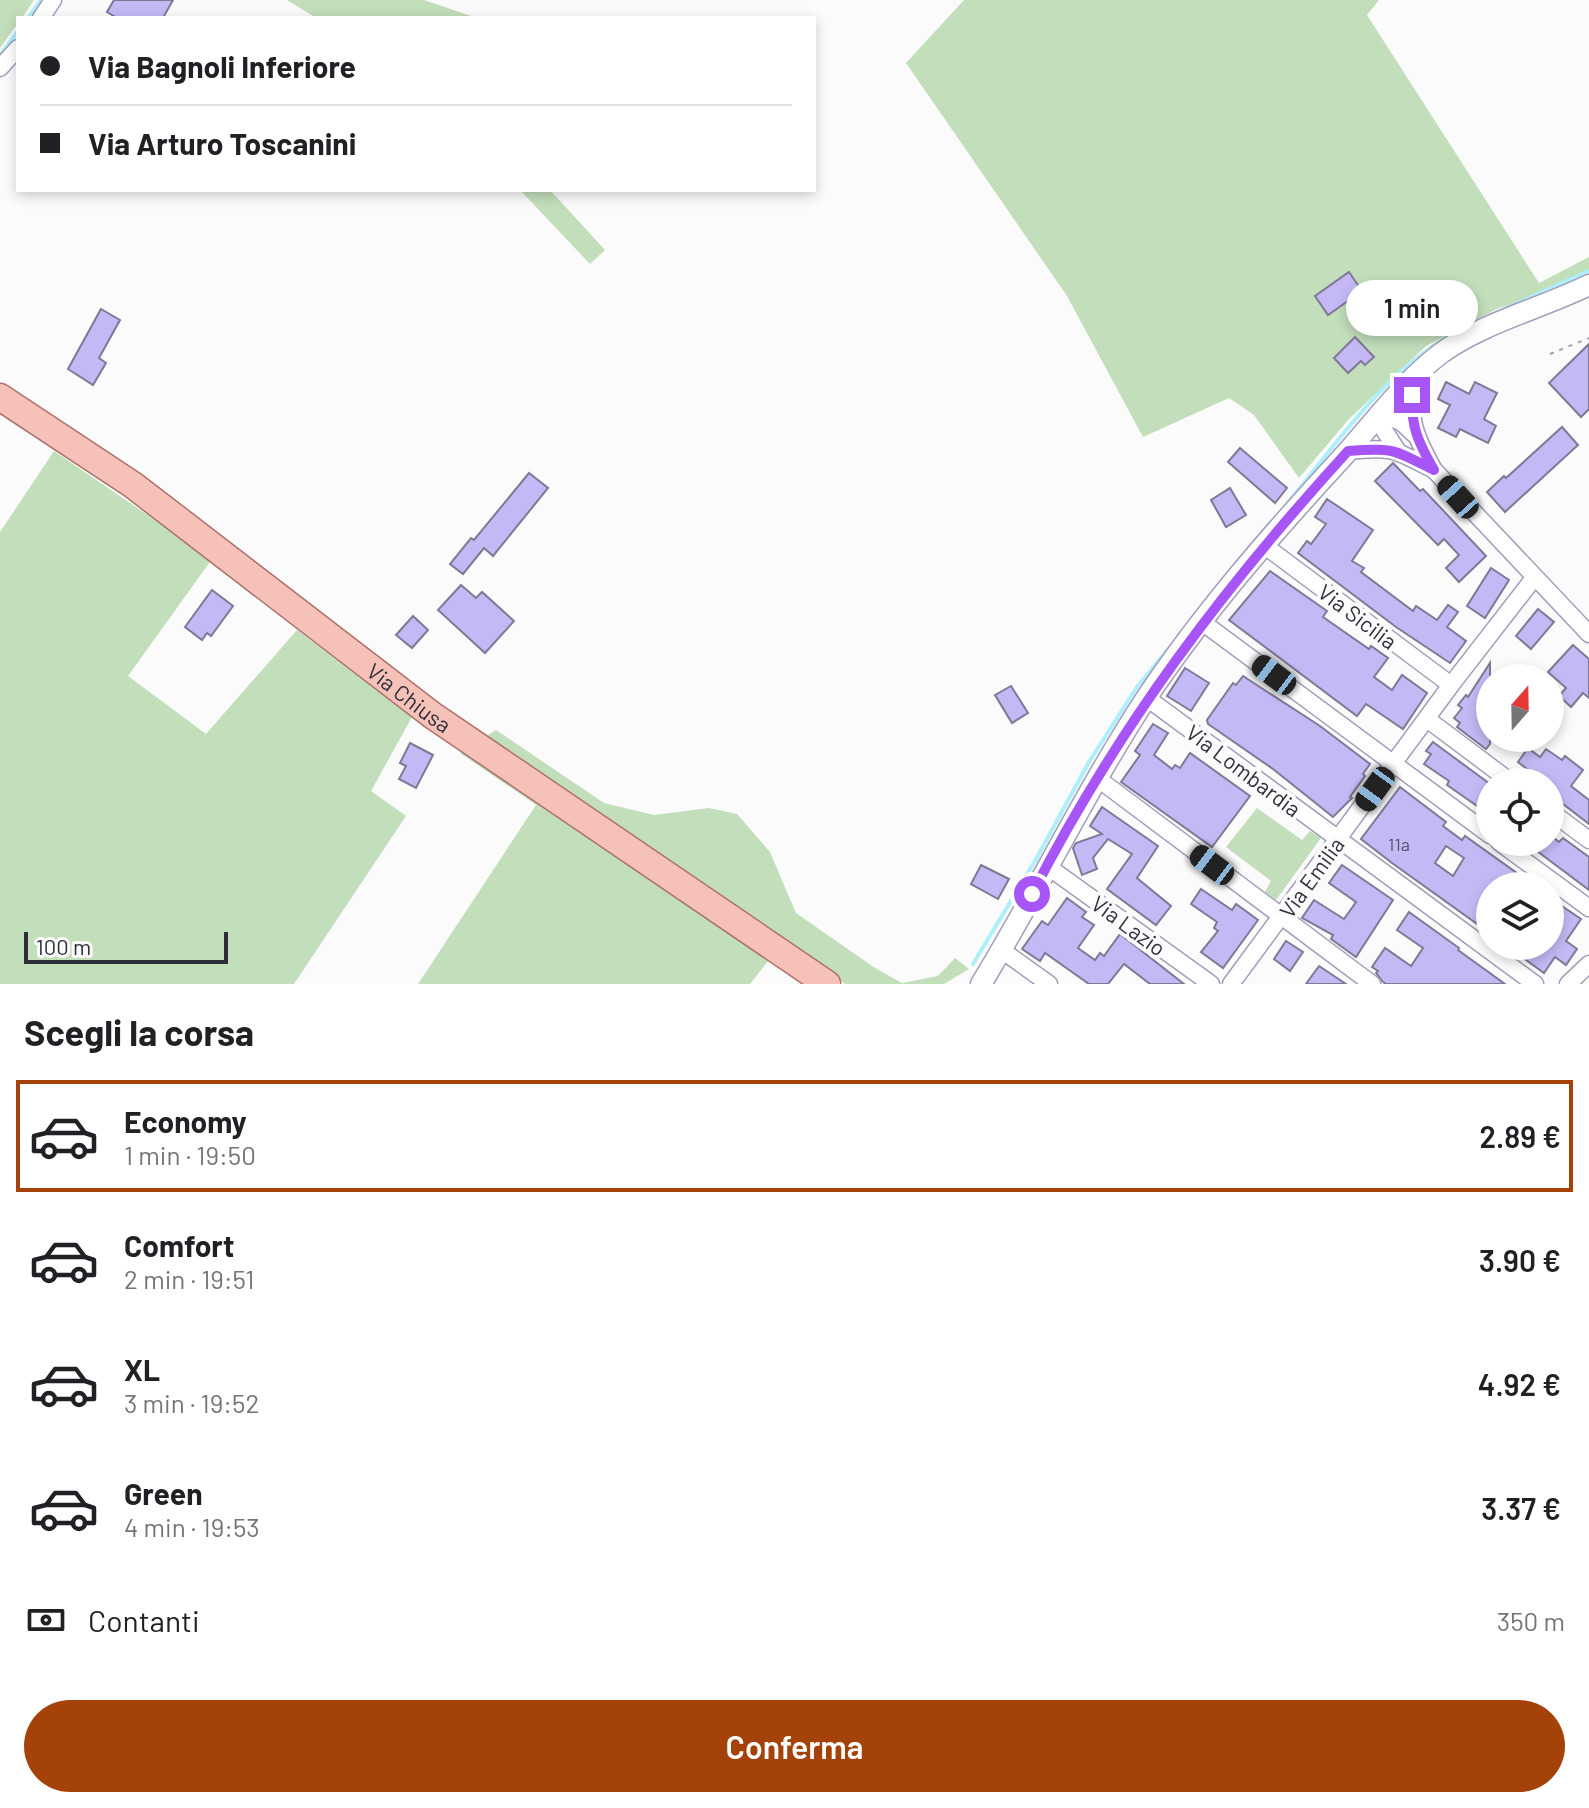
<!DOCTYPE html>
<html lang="it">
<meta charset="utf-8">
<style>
body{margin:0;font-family:Barlow,sans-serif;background:#f6f6f6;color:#202124;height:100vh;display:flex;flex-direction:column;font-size:30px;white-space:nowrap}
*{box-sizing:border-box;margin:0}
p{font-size:26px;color:#757577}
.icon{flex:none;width:44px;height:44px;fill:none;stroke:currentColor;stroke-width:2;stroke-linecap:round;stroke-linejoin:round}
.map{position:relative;height:984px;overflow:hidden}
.details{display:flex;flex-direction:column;background:#fff;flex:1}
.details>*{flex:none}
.hud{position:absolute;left:16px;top:16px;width:800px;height:176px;border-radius:0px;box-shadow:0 4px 12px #0003;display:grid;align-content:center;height:176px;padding:0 24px;background:#fff}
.needle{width:52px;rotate:20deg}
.controls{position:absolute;left:1476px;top:664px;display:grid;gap:16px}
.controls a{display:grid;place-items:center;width:88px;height:88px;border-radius:50%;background:#fff;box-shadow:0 4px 12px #0003;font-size:40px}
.scale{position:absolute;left:24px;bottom:20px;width:204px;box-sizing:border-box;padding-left:8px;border:4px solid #2f2d39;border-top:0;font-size:22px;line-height:28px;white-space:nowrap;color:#2f2d39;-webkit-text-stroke:6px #fbfbfb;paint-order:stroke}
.end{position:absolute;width:36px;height:36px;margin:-18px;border:10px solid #a855f7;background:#fff;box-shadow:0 0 0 4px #fff}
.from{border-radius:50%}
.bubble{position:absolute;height:56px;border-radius:28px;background:#fff;box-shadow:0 4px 12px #0003;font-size:26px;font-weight:600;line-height:56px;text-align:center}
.car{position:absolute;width:24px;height:48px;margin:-24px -12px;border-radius:10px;box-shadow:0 0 6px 2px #0007;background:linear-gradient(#222 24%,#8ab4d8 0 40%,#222 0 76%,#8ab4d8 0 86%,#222 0)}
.hud b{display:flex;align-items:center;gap:28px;height:76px;font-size:30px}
.hud b+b{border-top:2px solid #e0e0e0}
.hud i{width:20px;height:20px;background:#202124}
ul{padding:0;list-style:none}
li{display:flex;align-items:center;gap:24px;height:112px;margin:0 16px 12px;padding:0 8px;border:4px solid transparent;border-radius:0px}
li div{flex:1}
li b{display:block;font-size:30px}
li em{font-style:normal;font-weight:600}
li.on{border-color:#a54209}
li>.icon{width:72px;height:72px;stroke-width:1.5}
h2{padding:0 24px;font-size:36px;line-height:96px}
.pay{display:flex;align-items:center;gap:20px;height:88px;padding:0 24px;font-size:30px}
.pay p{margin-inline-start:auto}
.cta{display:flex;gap:16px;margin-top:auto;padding:16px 24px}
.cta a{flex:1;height:92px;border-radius:48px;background:#a54209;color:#fff;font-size:32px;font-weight:600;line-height:92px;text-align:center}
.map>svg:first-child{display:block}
.green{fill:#c2debb}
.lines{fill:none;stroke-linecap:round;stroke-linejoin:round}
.stream{stroke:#adf0fb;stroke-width:4}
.building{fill:#c5b9f5;stroke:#7f7995;stroke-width:2;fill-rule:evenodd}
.minor-casing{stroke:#a39dba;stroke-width:19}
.tertiary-casing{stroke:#a39dba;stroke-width:23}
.primary-casing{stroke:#ac726c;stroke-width:29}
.path{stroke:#a1a0a6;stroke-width:2;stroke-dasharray:4 6;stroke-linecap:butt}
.minor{stroke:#fff;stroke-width:16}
.tertiary{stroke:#fff;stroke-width:20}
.primary{stroke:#f6c1b8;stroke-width:26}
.route{stroke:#a855f7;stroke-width:10}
.labels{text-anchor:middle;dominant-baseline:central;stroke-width:8;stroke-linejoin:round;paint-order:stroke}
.number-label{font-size:18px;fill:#545068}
.street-label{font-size:22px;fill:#2f2d39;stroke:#fbfbfb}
</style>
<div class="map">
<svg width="1589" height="984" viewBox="0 0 1589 984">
<rect width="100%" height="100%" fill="#fbfbfb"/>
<!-- green -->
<g class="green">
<path d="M 0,0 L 34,0 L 22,18 L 18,18 L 18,23 L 0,48 Z"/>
<path d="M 287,0 L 424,0 L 477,18 L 316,18 Z"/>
<path d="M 964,0 L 1379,0 L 1367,15 L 1539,283 L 1589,257 L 1589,272 L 1515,304 L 1499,308 L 1426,346 L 1349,419 L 1299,478 L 1254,415 L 1229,398 L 1143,437 L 1067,296 L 906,63 Z"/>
<path d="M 520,190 L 550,190 L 605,250 L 590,264 Z"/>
<path d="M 54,451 L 212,559 L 128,676 L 206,734 L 297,630 L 412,717 L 371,791 L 406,816 L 294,984 L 0,984 L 0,532 Z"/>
<path d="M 496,730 L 604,803 L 654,815 L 709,808 L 737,814 L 770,852 L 796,913 L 875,968 L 902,983 L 938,976 L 955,958 L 969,969 L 944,984 L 845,984 L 784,941 L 750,984 L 418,984 L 536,805 L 460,753 Z"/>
<path d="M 1257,808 L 1302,840 L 1310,831 L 1321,838 L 1276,900 L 1265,892 L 1271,881 L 1226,847 Z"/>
</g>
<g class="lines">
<!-- stream -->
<g class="stream">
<path d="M 28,18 L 41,0"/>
<path d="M 0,55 L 18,31"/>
<path d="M 1467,326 L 1589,271"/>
<path d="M 1287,504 C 1337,443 1383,373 1453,334"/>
<path d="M 973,964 L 1035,861 L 1089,762 L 1137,687 L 1175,641"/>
</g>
</g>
<!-- building -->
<g class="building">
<path d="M 114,0 L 173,0 L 163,18 L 117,18 L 107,12 Z"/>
<path d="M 1349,272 L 1362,291 L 1328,315 L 1315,296 Z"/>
<path d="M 101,309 L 120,320 L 99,358 L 106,363 L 93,385 L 68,369 Z"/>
<path d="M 1355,337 L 1374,357 L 1365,365 L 1361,361 L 1348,373 L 1334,358 Z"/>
<path d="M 1589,344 L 1589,409 L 1581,417 L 1549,383 Z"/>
<path d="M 1446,382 L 1469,394 L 1475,382 L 1497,393 L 1484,419 L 1496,426 L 1488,443 L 1460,429 L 1456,437 L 1438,428 L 1450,405 L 1438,399 Z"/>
<path d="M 1562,427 L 1578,445 L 1505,512 L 1487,492 L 1504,476 L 1506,478 Z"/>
<path d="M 1240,448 L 1287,488 L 1275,503 L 1228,462 Z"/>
<path d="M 1393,463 L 1420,491 L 1423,489 L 1486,556 L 1459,582 L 1446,568 L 1459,555 L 1444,539 L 1438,545 L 1375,481 Z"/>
<path d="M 529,473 L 548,488 L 493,556 L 484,548 L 463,574 L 450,564 L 471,538 L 474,540 Z"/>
<path d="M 1230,488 L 1246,515 L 1226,527 L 1211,500 Z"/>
<path d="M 1327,499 L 1373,530 L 1352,561 L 1364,568 L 1361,572 L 1413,611 L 1416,606 L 1437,620 L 1448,605 L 1458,612 L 1447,627 L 1466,641 L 1450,663 L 1396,627 L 1298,553 L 1307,541 L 1311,544 L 1326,524 L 1315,517 Z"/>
<path d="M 1491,568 L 1509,580 L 1485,618 L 1467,606 Z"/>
<path d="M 1270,571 L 1327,611 L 1323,617 L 1369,649 L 1371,646 L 1388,658 L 1374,677 L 1392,690 L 1402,675 L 1427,693 L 1403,729 L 1366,704 L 1357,716 L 1229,620 Z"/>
<path d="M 461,585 L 476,598 L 482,592 L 514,621 L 485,653 L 438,610 Z"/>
<path d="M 212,590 L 233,606 L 211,636 L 207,633 L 202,640 L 185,627 Z"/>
<path d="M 1538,609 L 1554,622 L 1531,649 L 1516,636 Z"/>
<path d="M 413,616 L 428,630 L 412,648 L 396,635 Z"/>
<path d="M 1573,645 L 1589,659 L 1589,698 L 1583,693 L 1571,707 L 1559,696 L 1566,688 L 1548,672 Z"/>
<path d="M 1490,663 L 1490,744 L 1486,749 L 1457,727 L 1460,723 L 1454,718 L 1462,708 L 1458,705 L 1466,695 L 1468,697 Z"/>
<path d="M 1185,668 L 1209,683 L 1191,711 L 1167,696 Z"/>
<path d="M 1243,676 L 1320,726 L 1370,764 L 1363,774 L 1365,776 L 1350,797 L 1352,798 L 1333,817 L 1273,769 L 1208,724 L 1207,720 L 1233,683 L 1236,685 Z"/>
<path d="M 1011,686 L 1028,713 L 1012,723 L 995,695 Z"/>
<path d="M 1153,724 L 1168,733 L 1154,755 L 1172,769 L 1175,765 L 1180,768 L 1190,753 L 1250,796 L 1212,847 L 1121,782 L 1140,755 L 1135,751 Z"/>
<path d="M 1433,742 L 1490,784 L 1490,815 L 1447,785 L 1449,781 L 1424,764 L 1431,754 L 1426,751 Z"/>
<path d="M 410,743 L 433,755 L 416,788 L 399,779 L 406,766 L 400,763 Z"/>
<path d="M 1528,748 L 1540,757 L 1546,749 L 1562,760 L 1565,756 L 1583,770 L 1571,786 L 1589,800 L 1589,824 L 1550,794 L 1550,782 L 1540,782 L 1525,772 L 1527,769 L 1518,762 Z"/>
<path d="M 1400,787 L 1446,822 L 1443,826 L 1462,840 L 1465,836 L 1535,886 L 1490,886 L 1490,893 L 1485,900 L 1490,904 L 1490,912 L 1480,926 L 1392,863 L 1361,839 ZM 1446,846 L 1464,858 L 1453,876 L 1435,863 Z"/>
<path d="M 1102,807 L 1158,846 L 1137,878 L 1171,906 L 1156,925 L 1107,889 L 1132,854 L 1108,839 L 1093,858 L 1097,869 L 1082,875 L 1073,848 L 1076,843 L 1102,834 L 1090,826 Z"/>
<path d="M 1554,838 L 1559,842 L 1563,838 L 1589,857 L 1589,890 L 1525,842 L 1551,842 Z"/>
<path d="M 981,865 L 1009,879 L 998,899 L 971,884 Z"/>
<path d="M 1342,865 L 1393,900 L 1356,957 L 1331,939 L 1333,935 L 1302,918 L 1314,900 L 1344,919 L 1356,902 L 1329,883 Z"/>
<path d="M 1201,889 L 1232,910 L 1236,904 L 1258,920 L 1223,968 L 1201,952 L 1218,931 L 1214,928 L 1217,922 L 1191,904 Z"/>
<path d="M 1067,898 L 1086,912 L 1082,917 L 1094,925 L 1078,948 L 1095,960 L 1100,953 L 1104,956 L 1120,934 L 1184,984 L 1150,984 L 1124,964 L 1108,984 L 1089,984 L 1045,953 L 1040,961 L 1022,949 L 1042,921 L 1048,925 Z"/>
<path d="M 1550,898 L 1581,919 L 1566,941 L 1577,949 L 1566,965 L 1555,957 L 1544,973 L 1507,946 L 1550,946 Z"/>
<path d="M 1409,912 L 1459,948 L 1458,950 L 1505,984 L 1386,984 L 1383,982 L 1376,973 L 1378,971 L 1372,967 L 1385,948 L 1411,966 L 1423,948 L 1397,930 Z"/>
<path d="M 1286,941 L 1303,952 L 1290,971 L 1274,959 Z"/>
<path d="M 1319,966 L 1346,984 L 1306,984 Z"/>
</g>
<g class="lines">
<defs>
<g id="minor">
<path d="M 41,18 L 53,0"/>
<path d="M 0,68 L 18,48"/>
<path d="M 1420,372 C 1405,414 1413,433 1434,470 L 1589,634"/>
<path d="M 1397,450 L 1382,427 L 1378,413 L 1401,422 L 1415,435"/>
<path d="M 1348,451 C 1394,446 1394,450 1434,470"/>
<path d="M 1265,546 L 1451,685"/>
<path d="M 1202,622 L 1490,835"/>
<path d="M 1147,698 L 1535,984"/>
<path d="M 1427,719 L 1511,782"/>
<path d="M 1097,778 L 1372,984"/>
<path d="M 1550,811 L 1589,840"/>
<path d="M 1499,842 L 1589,908"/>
<path d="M 1047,866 L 1211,984"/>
<path d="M 1003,951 L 1049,984"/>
<path d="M 1231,984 L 1451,685 L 1534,578"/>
<path d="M 1568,984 L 1589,964"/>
</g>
<path id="tertiary" d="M 981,984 C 1038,891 1085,792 1145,700 C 1202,614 1271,535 1340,460 C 1373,424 1401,384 1440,354 C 1482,323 1542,308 1589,285"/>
<g id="primary">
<path id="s1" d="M 0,397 L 133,485 L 432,715 L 827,984"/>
</g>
</defs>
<!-- minor casing -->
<use href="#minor" class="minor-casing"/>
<!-- tertiary casing -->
<use href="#tertiary" class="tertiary-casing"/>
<!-- primary casing -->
<use href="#primary" class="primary-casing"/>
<!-- path -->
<path class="path" d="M 1550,354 L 1589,338"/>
<!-- minor -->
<use href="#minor" class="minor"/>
<!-- tertiary -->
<use href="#tertiary" class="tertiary"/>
<!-- primary -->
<use href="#primary" class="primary"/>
</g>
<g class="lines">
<!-- route -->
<path class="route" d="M 1032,894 C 1118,727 1222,589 1348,451 C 1394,447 1394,450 1434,470 C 1418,442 1411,427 1412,395"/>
</g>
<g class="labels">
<!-- number labels -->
<g class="number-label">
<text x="1399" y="844">11a</text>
</g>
<!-- street labels -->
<g class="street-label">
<text transform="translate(1358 616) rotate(37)">Via Sicilia</text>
<text stroke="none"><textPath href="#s1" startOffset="508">Via Chiusa</textPath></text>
<text transform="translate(1244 770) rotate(37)">Via Lombardia</text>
<text transform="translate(1311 877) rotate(-54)">Via Emilia</text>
<text transform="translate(1129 925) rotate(36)">Via Lazio</text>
</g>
</g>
</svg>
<div class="controls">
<a><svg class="needle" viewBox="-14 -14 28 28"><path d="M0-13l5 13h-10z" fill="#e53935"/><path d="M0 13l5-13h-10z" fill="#757577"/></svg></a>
<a><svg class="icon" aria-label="locate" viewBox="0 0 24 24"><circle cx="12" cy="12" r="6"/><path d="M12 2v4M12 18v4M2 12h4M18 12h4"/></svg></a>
<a><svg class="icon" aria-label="layers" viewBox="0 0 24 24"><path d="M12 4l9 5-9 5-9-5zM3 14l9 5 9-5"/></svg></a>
</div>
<div class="scale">100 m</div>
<i class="end from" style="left:1032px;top:894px"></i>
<i class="end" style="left:1412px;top:395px"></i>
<div class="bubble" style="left:1346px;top:280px;width:132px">1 min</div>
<i class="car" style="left:1458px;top:497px;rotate:318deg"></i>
<i class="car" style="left:1274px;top:675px;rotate:307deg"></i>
<i class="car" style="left:1375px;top:789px;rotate:216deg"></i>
<i class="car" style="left:1212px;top:865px;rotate:307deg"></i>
<div class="hud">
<b><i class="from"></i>Via Bagnoli Inferiore</b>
<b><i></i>Via Arturo Toscanini</b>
</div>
</div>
<section class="details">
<h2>Scegli la corsa</h2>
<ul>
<li class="on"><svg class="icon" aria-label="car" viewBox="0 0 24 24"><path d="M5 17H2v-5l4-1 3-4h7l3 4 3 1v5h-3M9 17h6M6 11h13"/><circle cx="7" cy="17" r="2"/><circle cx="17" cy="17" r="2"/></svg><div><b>Economy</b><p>1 min · 19:50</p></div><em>2.89 €</em></li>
<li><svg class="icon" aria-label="car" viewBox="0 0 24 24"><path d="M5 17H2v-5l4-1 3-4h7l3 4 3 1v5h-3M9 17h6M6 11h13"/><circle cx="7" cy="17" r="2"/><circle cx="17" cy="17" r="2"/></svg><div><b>Comfort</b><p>2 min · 19:51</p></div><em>3.90 €</em></li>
<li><svg class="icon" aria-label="car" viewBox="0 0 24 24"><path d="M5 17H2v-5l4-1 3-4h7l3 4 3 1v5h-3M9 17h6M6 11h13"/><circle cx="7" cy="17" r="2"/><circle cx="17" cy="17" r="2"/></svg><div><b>XL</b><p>3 min · 19:52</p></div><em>4.92 €</em></li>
<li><svg class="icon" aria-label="car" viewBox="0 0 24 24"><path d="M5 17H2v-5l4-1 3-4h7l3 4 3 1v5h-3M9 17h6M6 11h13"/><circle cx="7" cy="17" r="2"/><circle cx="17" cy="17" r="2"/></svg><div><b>Green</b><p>4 min · 19:53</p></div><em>3.37 €</em></li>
</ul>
<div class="pay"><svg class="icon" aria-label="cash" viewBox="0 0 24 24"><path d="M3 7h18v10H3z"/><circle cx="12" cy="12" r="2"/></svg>Contanti<p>350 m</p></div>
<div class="cta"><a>Conferma</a></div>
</section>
